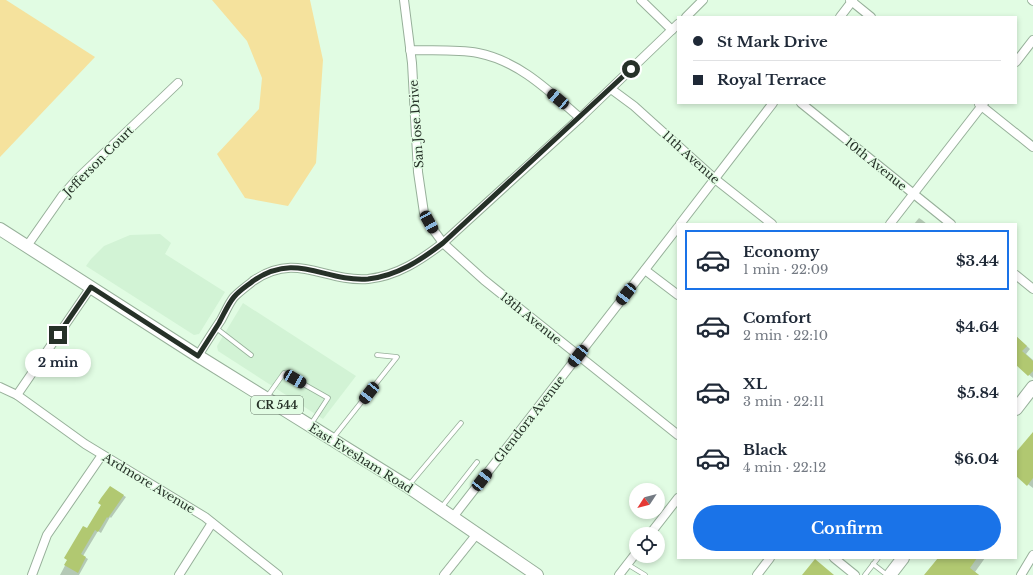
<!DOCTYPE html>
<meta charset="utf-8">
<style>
body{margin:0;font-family:"Libre Baskerville",serif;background:#f6f6f7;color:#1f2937;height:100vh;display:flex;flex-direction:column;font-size:15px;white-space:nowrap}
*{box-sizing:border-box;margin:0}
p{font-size:13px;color:#747a83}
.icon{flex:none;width:22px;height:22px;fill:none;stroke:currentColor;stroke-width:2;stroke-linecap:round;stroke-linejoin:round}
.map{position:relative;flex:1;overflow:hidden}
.sheet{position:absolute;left:677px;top:223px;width:340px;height:336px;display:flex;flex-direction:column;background:#fff;border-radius:0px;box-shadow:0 2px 6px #0003}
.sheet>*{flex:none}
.hud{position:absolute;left:677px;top:16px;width:340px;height:88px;border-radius:0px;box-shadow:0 2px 6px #0003;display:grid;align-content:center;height:88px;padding:0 16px;background:#fff}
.needle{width:26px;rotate:234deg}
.buttons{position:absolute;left:629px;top:483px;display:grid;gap:8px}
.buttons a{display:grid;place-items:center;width:36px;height:36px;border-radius:50%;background:#fff;box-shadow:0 2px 6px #0003;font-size:20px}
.end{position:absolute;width:18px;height:18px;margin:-9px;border:5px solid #263128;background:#fff;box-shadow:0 0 0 2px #fff}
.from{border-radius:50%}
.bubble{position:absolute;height:28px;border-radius:14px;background:#fff;box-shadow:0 2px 6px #0003;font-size:13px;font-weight:700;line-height:28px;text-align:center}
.car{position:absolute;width:12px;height:24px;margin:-12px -6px;border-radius:5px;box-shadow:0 0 3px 1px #0007;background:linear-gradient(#222 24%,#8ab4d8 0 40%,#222 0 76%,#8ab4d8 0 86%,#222 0)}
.hud b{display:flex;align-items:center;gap:14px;height:38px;font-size:15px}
.hud b+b{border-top:1px solid #e0e1e3}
.hud i{width:10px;height:10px;background:#1f2937}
ul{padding:7px 0 0;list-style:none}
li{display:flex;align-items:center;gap:12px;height:60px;margin:0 8px 6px;padding:0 8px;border:2px solid transparent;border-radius:0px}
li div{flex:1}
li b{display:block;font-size:15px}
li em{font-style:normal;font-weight:700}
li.on{border-color:#1a73e8}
li>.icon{width:36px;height:36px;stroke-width:1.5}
.primary-button{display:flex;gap:8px;margin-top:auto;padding:8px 16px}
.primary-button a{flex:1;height:46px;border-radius:24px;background:#1a73e8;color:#fff;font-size:16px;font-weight:700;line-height:46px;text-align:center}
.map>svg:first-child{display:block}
.built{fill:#d2f3d5}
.green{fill:#f5e29d}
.shadow{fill:#0003}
.building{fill:#b1c871}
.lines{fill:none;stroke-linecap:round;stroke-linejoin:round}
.lane-casing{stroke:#97b09a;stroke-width:5.5}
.street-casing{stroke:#97b09a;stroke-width:10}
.primary-casing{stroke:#97b09a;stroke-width:14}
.lane{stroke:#fff;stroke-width:4}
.street{stroke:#fff;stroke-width:8}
.primary{stroke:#fff;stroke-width:12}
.route{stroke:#263128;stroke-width:5}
.labels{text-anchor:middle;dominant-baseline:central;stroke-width:3;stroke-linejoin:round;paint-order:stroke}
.shield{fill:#e1fce3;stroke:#5e6e60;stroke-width:1}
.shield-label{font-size:11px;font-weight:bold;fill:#263128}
.street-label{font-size:12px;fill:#263128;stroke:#e1fce3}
</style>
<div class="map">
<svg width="1033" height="575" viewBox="0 0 1033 575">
<rect width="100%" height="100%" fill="#e1fce3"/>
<!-- built -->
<g class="built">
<path d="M 160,234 L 171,243 L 165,254 L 225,292 L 199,334 L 194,335 L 86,266 L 91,259 L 104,246 L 130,235 Z"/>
<path d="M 243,303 L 356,376 L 323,419 L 218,351 L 217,346 Z"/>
</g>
<!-- green -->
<g class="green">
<path d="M 0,0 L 6,0 L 95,57 L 0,157 Z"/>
<path d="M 212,0 L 310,0 L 323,60 L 316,163 L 288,206 L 245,198 L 217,154 L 259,109 L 262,78 L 247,41 Z"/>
</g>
<!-- shadow -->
<g class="shadow">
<path d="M 919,218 L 922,220 L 927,224 L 914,224 Z"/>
<path d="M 1016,336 L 1030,349 L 1026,354 L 1033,360 L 1033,378 L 1016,364 Z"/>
<path d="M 1033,434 L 1033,488 L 1016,475 L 1016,454 Z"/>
<path d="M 111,488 L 126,497 L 111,518 L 110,517 L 101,533 L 98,531 L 83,556 L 88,559 L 79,575 L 60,575 L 68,560 L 102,505 Z"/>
<path d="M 939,558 L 985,558 L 975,572 L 979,575 L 925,575 Z"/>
</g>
<!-- building -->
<g class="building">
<path d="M 1016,336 L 1027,346 L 1022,351 L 1033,361 L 1033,371 L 1028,376 L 1016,365 Z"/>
<path d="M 1033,432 L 1033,478 L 1027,486 L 1016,476 L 1016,452 Z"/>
<path d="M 110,486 L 124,495 L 108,518 L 107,517 L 98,532 L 95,530 L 81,554 L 86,557 L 78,573 L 64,565 L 67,560 L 64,558 L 83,526 L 87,528 L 101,505 L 98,503 L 101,498 Z"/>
<path d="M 938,558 L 977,558 L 970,568 L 979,575 L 924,575 Z"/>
<path d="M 815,559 L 834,575 L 802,575 Z"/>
</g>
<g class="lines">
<defs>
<g id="lane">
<path d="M 216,328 L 251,355"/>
<path d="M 267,397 L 284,373 L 328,398 L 311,424"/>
<path d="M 333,438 L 397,357 L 377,355"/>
<path d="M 409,485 L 461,423"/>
<path d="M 441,508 L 477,462"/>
<path d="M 627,564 L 645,575"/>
<path d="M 873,564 L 887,575"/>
<path d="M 865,575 L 878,558"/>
</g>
<g id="street">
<path d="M 404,0 L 412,63 L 418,172 L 424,213 L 435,232 L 443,243 L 484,280 L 678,435"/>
<path d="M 641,0 L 672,30"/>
<path d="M 850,0 L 871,17"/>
<path d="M 1032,0 L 1033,1"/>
<path d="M 686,17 L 703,0"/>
<path d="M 840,17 L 853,0"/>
<path d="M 410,50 C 432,51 456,49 478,53 C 519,61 549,91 580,118"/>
<path d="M 1016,62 L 1033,40"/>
<path d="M 611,89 L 634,106 L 715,179 L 772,224"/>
<path d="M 801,103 L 951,224"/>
<path d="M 979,104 L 1033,147"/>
<path d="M 680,224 L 773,103"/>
<path d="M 890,224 L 984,103"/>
<path d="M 27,246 L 62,196 L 77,179 L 178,83"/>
<path d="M 645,270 L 678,295"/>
<path d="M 1016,275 L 1033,289"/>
<path d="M 198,356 C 205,344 213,332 221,320 C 225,313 229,303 234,297 C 240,291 247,286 253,281 C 297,251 323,282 368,279 C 397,276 421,260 443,243 L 580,118 L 678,24"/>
<path d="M 0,387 L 17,395 L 85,444 L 205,517 L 278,575"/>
<path d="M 17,395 L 91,287"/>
<path d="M 453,517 L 678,227"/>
<path d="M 650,534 L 678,498"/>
<path d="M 834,558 L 855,575"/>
<path d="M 32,575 L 47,535 L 102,455"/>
<path d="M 179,575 L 212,523"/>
<path d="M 444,575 L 476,535"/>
<path d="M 619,575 L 636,553"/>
<path d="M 757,575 L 770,558"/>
<path d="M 1021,575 L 1033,555"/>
</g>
<g id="primary">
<path d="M 0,229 L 198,356 L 407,486 L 537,575"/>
<path d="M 1016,409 L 1033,387"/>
<path d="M 890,575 L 903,558"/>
</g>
</defs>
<!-- lane casing -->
<use href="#lane" class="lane-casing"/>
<!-- street casing -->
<use href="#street" class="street-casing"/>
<!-- primary casing -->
<use href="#primary" class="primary-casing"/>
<!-- lane -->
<use href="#lane" class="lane"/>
<!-- street -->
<use href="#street" class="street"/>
<!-- primary -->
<use href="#primary" class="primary"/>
</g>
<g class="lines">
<!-- route -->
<path class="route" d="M 58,335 L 91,287 L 198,356 C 205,345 212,334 219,323 C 224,314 228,304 234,297 C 240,290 247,286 253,281 C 297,251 323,282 368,279 C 397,276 421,260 443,243 L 631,69"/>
</g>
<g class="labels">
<!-- shield labels -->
<rect class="shield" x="251" y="396" width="52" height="18" rx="3"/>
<g class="shield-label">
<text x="277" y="405">CR 544</text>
</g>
<!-- street labels -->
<g class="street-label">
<text transform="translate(416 124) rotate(-94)">San Jose Drive</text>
<text transform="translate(691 157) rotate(42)">11th Avenue</text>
<text transform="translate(98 161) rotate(-45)">Jefferson Court</text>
<text transform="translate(876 164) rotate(39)">10th Avenue</text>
<text transform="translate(531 318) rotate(39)">13th Avenue</text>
<text transform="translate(529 419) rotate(-52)">Glendora Avenue</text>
<text transform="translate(361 458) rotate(32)">East Evesham Road</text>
<text transform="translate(149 483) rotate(31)">Ardmore Avenue</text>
</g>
</g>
</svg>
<div class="buttons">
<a><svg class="needle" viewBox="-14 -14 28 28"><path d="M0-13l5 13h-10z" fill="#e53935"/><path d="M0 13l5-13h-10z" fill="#747a83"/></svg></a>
<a><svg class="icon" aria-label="locate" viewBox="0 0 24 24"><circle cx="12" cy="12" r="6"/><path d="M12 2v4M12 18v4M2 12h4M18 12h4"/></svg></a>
</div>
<i class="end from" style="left:631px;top:69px"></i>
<i class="end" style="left:58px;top:335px"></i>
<div class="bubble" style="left:25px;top:349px;width:66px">2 min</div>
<i class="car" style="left:558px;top:99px;rotate:310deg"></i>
<i class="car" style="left:429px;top:222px;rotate:151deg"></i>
<i class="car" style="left:626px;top:294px;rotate:218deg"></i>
<i class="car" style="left:578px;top:356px;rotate:218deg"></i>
<i class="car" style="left:295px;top:379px;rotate:120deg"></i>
<i class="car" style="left:369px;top:393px;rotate:218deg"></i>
<i class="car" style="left:482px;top:480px;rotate:38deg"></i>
<div class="hud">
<b><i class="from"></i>St Mark Drive</b>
<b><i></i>Royal Terrace</b>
</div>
<section class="sheet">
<ul>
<li class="on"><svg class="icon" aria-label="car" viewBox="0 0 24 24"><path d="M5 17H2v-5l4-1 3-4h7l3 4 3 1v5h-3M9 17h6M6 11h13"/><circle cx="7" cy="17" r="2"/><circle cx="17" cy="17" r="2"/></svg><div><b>Economy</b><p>1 min · 22:09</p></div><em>$3.44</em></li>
<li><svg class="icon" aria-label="car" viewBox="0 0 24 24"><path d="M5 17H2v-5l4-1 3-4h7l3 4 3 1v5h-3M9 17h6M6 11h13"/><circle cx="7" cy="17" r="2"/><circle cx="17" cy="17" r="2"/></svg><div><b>Comfort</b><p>2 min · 22:10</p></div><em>$4.64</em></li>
<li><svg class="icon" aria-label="car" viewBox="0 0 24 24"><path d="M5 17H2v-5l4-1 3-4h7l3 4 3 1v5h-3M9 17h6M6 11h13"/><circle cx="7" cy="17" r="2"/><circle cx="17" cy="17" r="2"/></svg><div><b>XL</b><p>3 min · 22:11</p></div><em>$5.84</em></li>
<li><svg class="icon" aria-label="car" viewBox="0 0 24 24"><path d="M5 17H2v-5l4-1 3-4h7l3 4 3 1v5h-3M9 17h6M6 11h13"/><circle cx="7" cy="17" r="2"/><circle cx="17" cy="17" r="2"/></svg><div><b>Black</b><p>4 min · 22:12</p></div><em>$6.04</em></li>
</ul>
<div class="primary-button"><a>Confirm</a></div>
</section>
</div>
